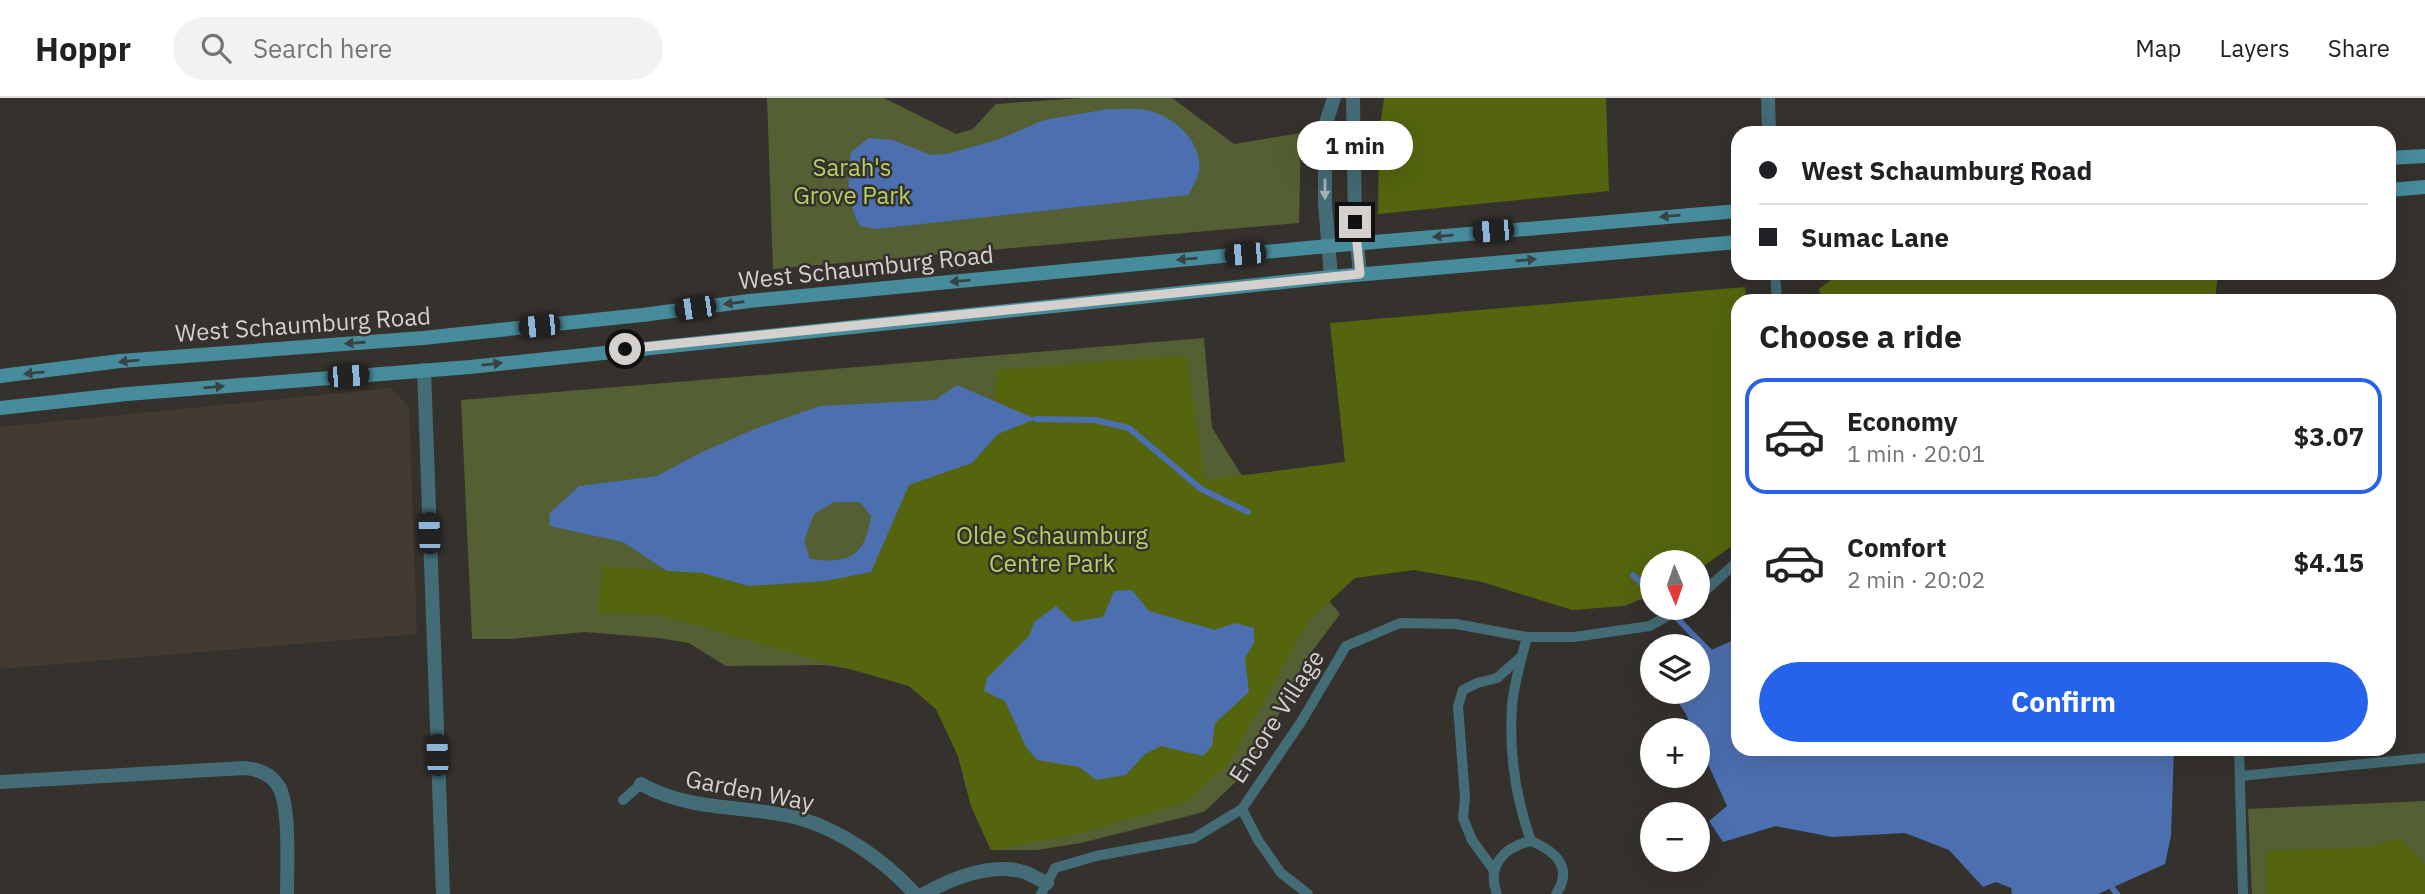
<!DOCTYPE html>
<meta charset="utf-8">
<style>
body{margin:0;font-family:"IBM Plex Sans",sans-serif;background:#f2f2f2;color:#202124;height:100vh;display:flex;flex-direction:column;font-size:26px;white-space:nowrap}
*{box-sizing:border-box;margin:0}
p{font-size:23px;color:#757577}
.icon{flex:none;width:38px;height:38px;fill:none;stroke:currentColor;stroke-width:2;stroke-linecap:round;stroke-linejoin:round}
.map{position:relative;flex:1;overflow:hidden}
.drawer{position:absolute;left:1731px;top:196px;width:665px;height:462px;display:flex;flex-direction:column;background:#fff;border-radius:21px;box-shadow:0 7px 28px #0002}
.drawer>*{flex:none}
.banner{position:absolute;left:1731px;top:28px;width:665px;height:154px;border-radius:21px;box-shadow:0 7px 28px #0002;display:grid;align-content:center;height:154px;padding:0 28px;background:#fff}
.needle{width:46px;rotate:178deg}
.tools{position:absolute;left:1640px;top:452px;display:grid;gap:14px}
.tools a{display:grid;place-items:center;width:70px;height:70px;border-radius:50%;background:#fff;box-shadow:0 7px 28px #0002;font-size:35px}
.end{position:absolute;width:32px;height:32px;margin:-16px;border:9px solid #d3d0ce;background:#111;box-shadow:0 0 0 4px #111}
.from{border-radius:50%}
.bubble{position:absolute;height:49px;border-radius:24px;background:#fff;box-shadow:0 7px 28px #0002;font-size:23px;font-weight:700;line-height:49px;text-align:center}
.car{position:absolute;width:21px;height:42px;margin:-21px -10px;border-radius:9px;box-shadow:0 0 5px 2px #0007;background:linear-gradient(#222 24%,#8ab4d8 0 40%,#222 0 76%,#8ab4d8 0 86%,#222 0)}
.banner b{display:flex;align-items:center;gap:24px;height:66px;font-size:26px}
.banner b+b{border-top:2px solid #e0e0e0}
.banner i{width:18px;height:18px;background:#202124}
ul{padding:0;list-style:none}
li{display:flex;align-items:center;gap:21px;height:116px;margin:0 14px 10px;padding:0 14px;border:4px solid transparent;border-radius:21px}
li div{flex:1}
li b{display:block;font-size:26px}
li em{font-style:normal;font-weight:700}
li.active{border-color:#2563eb}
li>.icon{width:63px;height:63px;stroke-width:1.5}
h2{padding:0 28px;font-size:32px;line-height:84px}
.action{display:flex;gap:14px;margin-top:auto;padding:14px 28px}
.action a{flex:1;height:80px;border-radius:42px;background:#2563eb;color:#fff;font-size:28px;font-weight:700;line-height:80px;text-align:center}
header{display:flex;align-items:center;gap:42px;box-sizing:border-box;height:98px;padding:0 35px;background:#fff;border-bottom:2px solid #e0e0e0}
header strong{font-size:33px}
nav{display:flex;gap:38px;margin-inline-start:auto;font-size:24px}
.search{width:490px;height:63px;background:#f2f2f2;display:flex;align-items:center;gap:18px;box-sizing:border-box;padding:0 24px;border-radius:38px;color:#757577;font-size:26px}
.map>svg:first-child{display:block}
.built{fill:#433a32}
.green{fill:#546033}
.forest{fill:#54650e}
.water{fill:#4c6faf;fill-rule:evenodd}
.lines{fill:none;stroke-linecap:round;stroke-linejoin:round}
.stream{stroke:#4c6faf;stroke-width:6}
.lane{stroke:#436c76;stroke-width:10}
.street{stroke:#436c76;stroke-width:14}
.secondary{stroke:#478c9c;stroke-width:14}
.oneway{fill:#a8b2b4}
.oneway2{fill:#394343}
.route{stroke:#d3d0ce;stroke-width:9}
.labels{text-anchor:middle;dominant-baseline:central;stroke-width:5;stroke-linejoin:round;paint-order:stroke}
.park-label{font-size:24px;fill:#b6d064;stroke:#35312d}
.street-label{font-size:24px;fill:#d3d0ce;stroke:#35312d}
</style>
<header>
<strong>Hoppr</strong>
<div class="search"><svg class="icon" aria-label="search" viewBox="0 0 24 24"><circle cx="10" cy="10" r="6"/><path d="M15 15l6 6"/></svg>Search here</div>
<nav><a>Map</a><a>Layers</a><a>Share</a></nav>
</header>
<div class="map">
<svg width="2425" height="796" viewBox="0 0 2425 796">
<rect width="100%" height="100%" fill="#35312d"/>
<!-- built -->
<path class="built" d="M 391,290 L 409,309 L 417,536 L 0,571 L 0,329 Z"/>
<!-- green -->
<g class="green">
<path d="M 767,0 L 884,0 L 956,36 L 973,31 L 996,6 L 1083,0 L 1172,0 L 1234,46 L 1301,35 L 1299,125 L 773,171 Z"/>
<path d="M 1204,240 L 1212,330 L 1297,465 L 1340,516 L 1304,564 L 1282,611 L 1245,675 L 1204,714 L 1081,745 L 1037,752 L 991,752 L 971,708 L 958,658 L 936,611 L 909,588 L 856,572 L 826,567 L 726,568 L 689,545 L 658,540 L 585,534 L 510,541 L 472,541 L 461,302 Z"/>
<path d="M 2425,703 L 2425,796 L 2252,796 L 2248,711 Z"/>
</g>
<!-- forest -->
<g class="forest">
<path d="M 1384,0 L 1606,0 L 1609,93 L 1378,116 L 1379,37 Z"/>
<path d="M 1840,175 L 2218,175 L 2215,203 L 1822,203 L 1819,191 Z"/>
<path d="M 1745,189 L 1747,203 L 1738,203 L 1736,445 L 1698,472 L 1698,464 L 1652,464 L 1652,497 L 1624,508 L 1572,512 L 1482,484 L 1414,472 L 1355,480 L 1309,522 L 1231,662 L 1188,703 L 1082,735 L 991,752 L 971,708 L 958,658 L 936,611 L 909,588 L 660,517 L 597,514 L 603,468 L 702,475 L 749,488 L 825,483 L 871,474 L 909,387 L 972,365 L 998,336 L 995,296 L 997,272 L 1186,257 L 1205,382 L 1345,364 L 1330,225 Z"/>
<path d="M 2401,740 L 2425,767 L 2425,796 L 2267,796 L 2266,753 L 2369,749 Z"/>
</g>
<!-- water -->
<g class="water">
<path d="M 1108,11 C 1120,12 1134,10 1146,12 C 1174,17 1207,47 1198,78 C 1196,84 1191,91 1188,97 L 876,131 L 860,128 C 847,107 847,78 851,54 L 869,40 L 893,42 L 931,57 L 947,56 L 997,42 L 1044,22 Z"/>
<path d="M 957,287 L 1036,321 L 998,336 L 972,365 L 909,387 L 871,474 L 825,483 L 749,488 L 702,475 L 667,473 L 623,444 L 550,428 L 549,416 L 579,388 L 657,378 L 700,355 L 757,330 L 820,308 L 935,302 ZM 834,404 L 860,404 L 871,418 C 865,459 849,466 810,461 L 804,443 L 814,416 Z"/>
<path d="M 1132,492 L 1149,513 L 1215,532 L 1235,525 L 1254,530 L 1254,545 L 1245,560 L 1249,594 L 1215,625 L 1212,648 L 1203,658 L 1161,648 L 1145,656 L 1126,677 L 1096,682 L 1079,669 L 1037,662 L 1026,649 L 1005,603 L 984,593 L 987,580 L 1029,538 L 1034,524 L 1056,508 L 1073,524 L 1103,519 L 1114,493 Z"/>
<path d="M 1738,540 L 1738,651 L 2174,651 L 2171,738 L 2165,766 L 2098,796 L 2012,796 L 2011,790 L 1996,784 L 1983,789 L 1949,752 L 1905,735 L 1832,739 L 1776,728 L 1723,744 L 1709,723 L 1727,708 L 1698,644 L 1698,632 L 1692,632 L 1686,616 L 1671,593 L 1698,593 L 1698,561 L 1709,553 Z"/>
</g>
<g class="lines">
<!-- stream -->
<g class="stream">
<path d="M 1036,321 L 1095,322 L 1129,330 L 1201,391 L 1248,414"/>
<path d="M 1633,477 L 1652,496"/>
<path d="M 1666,509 L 1709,553"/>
<path d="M 2113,791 L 2117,796"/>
</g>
<!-- lane -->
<g class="lane">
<path d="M 1775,175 L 1777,203"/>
<path d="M 1698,499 L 1738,463"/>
<path d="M 1527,539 C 1521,562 1514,585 1512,608 C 1509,653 1516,701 1531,743"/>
<path d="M 2239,651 L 2243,796"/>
<path d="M 2240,678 L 2425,660"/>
<path d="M 623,702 L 641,686"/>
<path d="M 1242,711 L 1258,742 L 1281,775 L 1308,796"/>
<path d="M 1493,771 L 1472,742 L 1463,720 L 1465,700 L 1458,608 L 1463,592 L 1477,585 L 1497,580 L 1522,558"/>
<path d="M 1041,796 L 1055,770 L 1096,758 L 1194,740 L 1242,711 L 1301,624 L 1346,548 L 1400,525 L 1456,526 L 1527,539 L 1574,539 L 1650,528 L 1683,509"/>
<path d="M 1497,796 C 1486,768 1504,749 1531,743 C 1555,753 1574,769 1556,796"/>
</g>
<!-- street -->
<g class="street">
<path d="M 1353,0 L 1355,123 L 1360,176"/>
<path d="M 1768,0 L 1769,35"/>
<path d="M 1331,179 L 1325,105 L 1325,28 L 1334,0"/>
<path d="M 424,272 L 443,796"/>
<path d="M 0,684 L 244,670 C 259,671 273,677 280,691 C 290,712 287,771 287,796"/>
<path d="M 641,686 C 693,715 743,706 798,720 C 842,732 885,763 915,796"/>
<path d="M 924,796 C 952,780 994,763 1027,775 C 1033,778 1040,782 1047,785"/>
</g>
<!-- secondary -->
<g class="secondary">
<path d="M 2389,60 L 2425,58"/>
<path d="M 2389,92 L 2425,89"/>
<path d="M 0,278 L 120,263 L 423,240 L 642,217 L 749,203 L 1328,148 L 1738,113"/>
<path d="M 0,310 L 127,296 L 470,269 L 1331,179 L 1738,144"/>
</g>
</g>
<!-- one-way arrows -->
<defs><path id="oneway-solid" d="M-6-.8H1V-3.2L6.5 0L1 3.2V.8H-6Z" transform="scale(1.75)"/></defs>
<use class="oneway" href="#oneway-solid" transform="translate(1325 91) rotate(90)"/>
<g class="oneway2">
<use href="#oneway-solid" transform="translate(1670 118) rotate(175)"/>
<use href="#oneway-solid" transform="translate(1443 138) rotate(175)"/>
<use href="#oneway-solid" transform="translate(1187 161) rotate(175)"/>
<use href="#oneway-solid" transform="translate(1526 162) rotate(-5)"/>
<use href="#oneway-solid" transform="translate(960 183) rotate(175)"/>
<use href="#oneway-solid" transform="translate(734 205) rotate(172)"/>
<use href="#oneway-solid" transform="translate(355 245) rotate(176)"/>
<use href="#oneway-solid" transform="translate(129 263) rotate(175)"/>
<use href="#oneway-solid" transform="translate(492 266) rotate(-6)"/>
<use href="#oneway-solid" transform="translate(34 275) rotate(174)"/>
<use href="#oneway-solid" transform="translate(214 289) rotate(-5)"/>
</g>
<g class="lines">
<!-- route -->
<path class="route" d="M 625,251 L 1360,176 L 1355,124"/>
</g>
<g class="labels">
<!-- park labels -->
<g class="park-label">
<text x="852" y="69">Sarah's<tspan x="852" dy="28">Grove Park</tspan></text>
<text x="1052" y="437">Olde Schaumburg<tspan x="1052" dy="28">Centre Park</tspan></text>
</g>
<!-- street labels -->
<g class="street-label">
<text transform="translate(866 169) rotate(-6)">West Schaumburg Road</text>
<text transform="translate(303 226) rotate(-4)">West Schaumburg Road</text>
<text transform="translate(1276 618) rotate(-57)">Encore Village</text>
<text transform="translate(750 692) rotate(11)">Garden Way</text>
</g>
</g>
</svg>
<div class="tools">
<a><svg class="needle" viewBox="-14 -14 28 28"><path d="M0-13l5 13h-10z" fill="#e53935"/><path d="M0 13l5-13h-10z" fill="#757577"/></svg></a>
<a><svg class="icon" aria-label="layers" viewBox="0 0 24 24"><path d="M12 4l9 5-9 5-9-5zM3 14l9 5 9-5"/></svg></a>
<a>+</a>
<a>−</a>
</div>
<i class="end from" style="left:625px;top:251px"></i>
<i class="end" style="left:1355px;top:124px"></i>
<div class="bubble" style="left:1297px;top:23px;width:116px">1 min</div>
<i class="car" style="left:1493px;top:133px;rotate:265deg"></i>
<i class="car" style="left:1245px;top:156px;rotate:265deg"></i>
<i class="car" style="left:695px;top:210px;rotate:262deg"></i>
<i class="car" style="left:539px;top:228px;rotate:264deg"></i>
<i class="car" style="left:348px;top:278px;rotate:86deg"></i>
<i class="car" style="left:429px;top:435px;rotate:358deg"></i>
<i class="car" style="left:437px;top:657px;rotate:358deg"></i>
<div class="banner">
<b><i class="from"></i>West Schaumburg Road</b>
<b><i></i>Sumac Lane</b>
</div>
<section class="drawer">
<h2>Choose a ride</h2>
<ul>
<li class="active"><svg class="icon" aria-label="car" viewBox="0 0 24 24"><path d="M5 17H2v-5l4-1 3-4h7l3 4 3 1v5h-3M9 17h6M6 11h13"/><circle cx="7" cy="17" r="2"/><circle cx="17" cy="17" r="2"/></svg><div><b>Economy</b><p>1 min · 20:01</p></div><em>$3.07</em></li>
<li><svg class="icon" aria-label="car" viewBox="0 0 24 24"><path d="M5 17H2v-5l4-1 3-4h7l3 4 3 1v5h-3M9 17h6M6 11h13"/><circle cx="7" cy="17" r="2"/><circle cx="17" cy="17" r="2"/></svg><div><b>Comfort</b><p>2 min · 20:02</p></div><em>$4.15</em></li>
</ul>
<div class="action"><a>Confirm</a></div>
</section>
</div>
